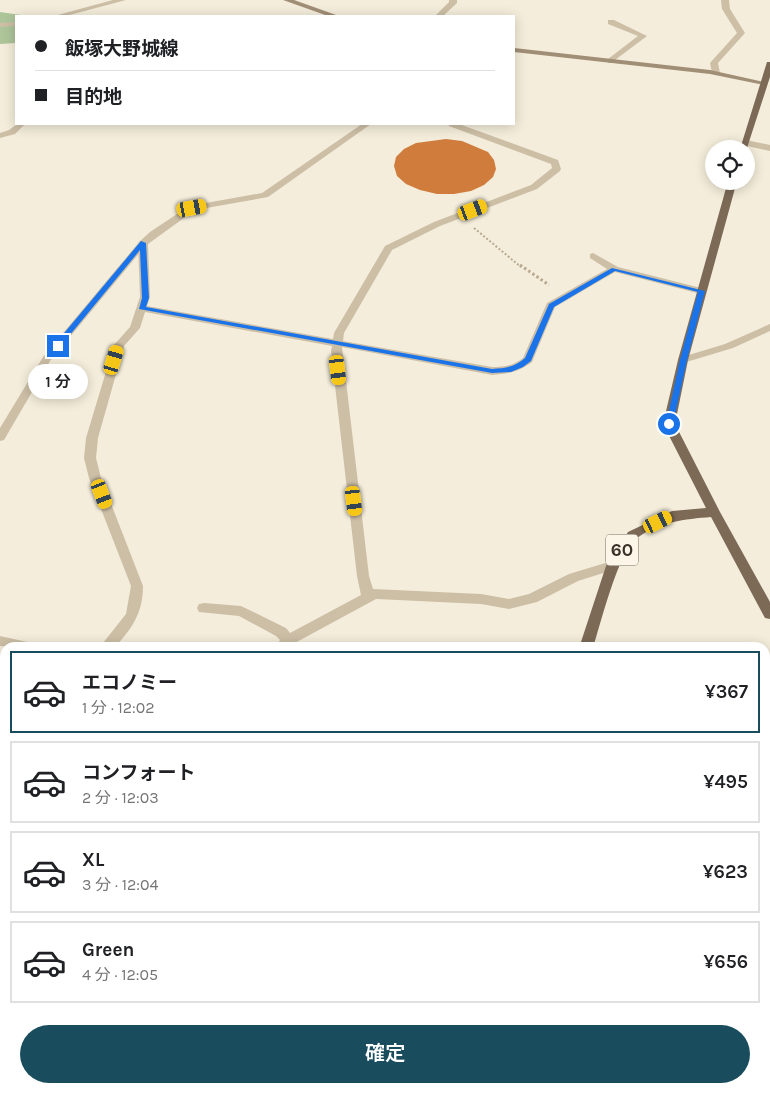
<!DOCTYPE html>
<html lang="ja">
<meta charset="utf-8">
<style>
body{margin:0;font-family:Karla,"Noto Sans JP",sans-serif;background:#f6f6f6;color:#202124;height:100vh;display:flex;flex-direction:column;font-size:19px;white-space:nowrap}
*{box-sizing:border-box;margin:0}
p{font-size:16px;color:#757577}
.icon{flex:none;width:28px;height:28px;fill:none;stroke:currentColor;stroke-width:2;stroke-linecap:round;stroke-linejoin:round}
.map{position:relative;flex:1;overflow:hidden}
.drawer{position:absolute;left:0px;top:642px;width:770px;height:451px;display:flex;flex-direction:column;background:#fff;border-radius:15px 15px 0 0;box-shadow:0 2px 12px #0003}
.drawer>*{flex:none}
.guide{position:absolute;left:15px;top:15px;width:500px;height:110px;border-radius:0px;box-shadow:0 2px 12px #0003;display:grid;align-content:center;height:110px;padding:0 20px;background:#fff}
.tools{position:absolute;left:705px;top:140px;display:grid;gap:10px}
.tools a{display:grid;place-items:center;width:50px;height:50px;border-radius:50%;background:#fff;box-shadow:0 2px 12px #0003;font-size:25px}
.end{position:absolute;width:22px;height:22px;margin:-11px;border:6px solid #1a73e8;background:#fff;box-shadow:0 0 0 2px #fff}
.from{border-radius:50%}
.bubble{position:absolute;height:35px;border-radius:18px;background:#fff;box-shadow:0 2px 12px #0003;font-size:16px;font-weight:600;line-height:35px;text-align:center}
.car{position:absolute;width:15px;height:30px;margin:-15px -8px;border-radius:6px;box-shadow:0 0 4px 1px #0007;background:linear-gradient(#f5c518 24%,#345 0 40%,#f5c518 0 76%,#345 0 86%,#f5c518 0)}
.guide b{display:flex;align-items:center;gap:18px;height:48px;font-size:19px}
.guide b+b{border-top:1px solid #e0e0e0}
.guide i{width:12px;height:12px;background:#202124}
ul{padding:9px 0 0;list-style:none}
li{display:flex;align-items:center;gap:15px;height:82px;margin:0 10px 8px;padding:0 10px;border:2px solid #e0e0e0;border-radius:0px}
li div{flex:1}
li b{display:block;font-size:19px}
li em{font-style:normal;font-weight:600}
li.current{border-color:#194d5e}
li>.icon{width:45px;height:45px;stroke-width:1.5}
.primary-button{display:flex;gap:10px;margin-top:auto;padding:10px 20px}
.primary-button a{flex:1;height:58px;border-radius:30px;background:#194d5e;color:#fff;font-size:20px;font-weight:600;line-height:58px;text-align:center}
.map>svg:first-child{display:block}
.green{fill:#aec59a}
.building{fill:#d07c3d}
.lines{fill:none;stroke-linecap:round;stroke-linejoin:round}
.path-far2{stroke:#b9a990;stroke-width:2;stroke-dasharray:2 2;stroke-linecap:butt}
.path-far1{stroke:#b9a990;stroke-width:3;stroke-dasharray:2.5 2.5;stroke-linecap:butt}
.path{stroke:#b9a990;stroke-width:4;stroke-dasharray:3 3;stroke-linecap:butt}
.lane{fill:#cdbfa6;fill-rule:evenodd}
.street{fill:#cdbfa6;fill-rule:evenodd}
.secondary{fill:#a18e77;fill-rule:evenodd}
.primary{fill:#7c6a57;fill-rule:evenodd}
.route{fill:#1a73e8}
.labels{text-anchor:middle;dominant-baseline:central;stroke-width:4;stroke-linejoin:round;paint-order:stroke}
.shield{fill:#fbf6e8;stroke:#736b62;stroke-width:1}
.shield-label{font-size:18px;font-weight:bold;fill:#393028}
</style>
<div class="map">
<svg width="770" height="1093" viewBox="0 0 770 1093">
<rect width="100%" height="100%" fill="#f4eddb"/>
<!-- green -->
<g class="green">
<path d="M 0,12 L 28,16 L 16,16 L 16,43 L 0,44 Z"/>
<path d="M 0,725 L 5,725 L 5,1089 L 89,1089 L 90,1093 L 0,1093 Z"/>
</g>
<!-- building -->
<path class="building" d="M 446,139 L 462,141 L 488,152 L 494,160 L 496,169 L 493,177 L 484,185 L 471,191 L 454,194 L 437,194 L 420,190 L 406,184 L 397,176 L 394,166 L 396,157 L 404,149 L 416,143 Z"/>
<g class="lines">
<!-- path-far2 -->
<path class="path-far2" d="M 474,228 L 521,267"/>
<!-- path-far1 -->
<path class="path-far1" d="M 520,265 L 549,285"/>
<!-- path -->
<path class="path" d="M 142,1089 L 142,1093"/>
<!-- lane -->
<g class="lane">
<path d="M 17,124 L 25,124 L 15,134 L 0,138 L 0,133 L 9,130 Z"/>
<path d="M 143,240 L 147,243 L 146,245 L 50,361 L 4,440 L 0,441 L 0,428 L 43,357 L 140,241 Z"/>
<path d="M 0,636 L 32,643 L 36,645 L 38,648 L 0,646 Z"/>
</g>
<!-- street -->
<g class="street">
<path d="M 113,0 L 126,0 L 66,16 L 54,16 Z"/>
<path d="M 449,0 L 457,0 L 457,3 L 443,16 L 435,16 L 449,2 Z"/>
<path d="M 721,0 L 729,0 L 730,9 L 745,33 L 718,63 L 720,73 L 716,75 L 712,73 L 710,63 L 737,33 L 722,9 Z"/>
<path d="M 608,20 L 614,20 L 647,36 L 611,63 L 608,63 L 608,59 L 638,36 L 608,24 Z"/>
<path d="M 16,22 L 16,26 L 0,27 L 0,23 Z"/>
<path d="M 362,124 L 371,124 L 268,197 L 195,210 L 148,244 L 150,297 L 147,306 L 333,339 L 334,333 L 385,246 L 434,222 L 531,185 L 552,168 L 551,164 L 449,126 L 448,124 L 459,124 L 558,160 L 561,169 L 560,171 L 537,189 L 440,226 L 392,250 L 344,333 L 343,341 L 492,367 C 504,367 513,366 523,358 L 547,303 L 607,269 L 590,258 L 590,254 L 593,253 L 618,267 L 705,289 L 706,291 L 701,294 L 615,272 L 555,307 L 532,362 C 519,372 507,374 492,375 L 342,347 L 369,576 L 373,589 L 481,594 L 509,599 L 529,594 L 569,574 L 612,561 L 616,563 L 618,566 L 616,569 L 578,581 L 537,602 L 509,609 L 481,604 L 376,599 L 293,644 L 290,648 L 275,648 L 280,640 L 276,636 L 239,616 L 199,612 L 197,608 L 199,604 L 204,603 L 241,606 L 286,628 L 290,633 L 361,595 L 357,576 L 331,351 L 332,346 L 145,312 L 140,328 L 124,346 L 98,438 L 96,458 L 101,478 L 143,586 C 143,613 132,629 114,648 L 99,648 L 126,614 L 131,586 L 89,478 L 84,458 L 86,438 L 114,345 L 130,327 L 140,297 L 138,243 L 150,232 L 189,206 L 262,193 Z"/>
<path d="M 746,140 L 770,145 L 770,151 L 743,145 L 743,141 Z"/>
<path d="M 770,324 L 770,331 L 733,348 L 683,363 L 678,360 L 679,358 L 725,344 Z"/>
</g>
<!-- secondary -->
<g class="secondary">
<path d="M 283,0 L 294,0 L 339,16 L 328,16 Z"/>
<path d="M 514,48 L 710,70 L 768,83 L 764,85 L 710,74 L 514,52 Z"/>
</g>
<!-- primary -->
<g class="primary">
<path d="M 767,62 L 770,62 L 770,77 L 746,151 L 746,149 L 740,149 Z"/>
<path d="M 728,181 L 737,181 L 688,360 L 675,424 L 720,512 L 770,602 L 770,619 L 765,618 L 711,517 C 685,519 659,522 637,538 C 618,552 601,623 593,648 L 579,648 L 606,566 L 628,532 L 672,511 L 706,508 L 663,424 L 678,360 Z"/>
<path d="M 443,1089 L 461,1089 L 460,1093 L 442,1093 Z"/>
</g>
</g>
<!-- route -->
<path class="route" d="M 141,241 L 146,243 L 149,298 L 146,307 L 492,369 C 506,368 515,367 525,358 L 549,304 L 612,268 L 705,291 L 687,360 L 673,424 L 669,427 L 666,424 L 680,360 L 698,292 L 615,271 L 554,307 L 531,361 L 523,367 L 511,372 L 492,373 L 139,309 L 142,298 L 140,250 L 60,347 L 55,347 L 55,344 Z"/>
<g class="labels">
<!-- shield labels -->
<rect class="shield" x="606" y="534.5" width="32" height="31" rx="4"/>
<g class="shield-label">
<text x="622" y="550">60</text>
</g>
</g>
</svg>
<div class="tools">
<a><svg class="icon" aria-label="locate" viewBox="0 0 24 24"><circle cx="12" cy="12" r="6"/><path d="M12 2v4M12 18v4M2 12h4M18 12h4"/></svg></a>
</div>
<i class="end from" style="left:669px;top:424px"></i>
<i class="end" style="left:58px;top:346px"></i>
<div class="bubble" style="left:28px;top:364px;width:60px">1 分</div>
<i class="car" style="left:192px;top:208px;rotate:80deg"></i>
<i class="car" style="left:473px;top:210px;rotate:69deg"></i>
<i class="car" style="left:114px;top:360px;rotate:17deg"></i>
<i class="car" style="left:338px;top:370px;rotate:173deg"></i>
<i class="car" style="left:102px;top:494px;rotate:159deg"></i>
<i class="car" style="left:354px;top:501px;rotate:173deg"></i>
<i class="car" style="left:658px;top:522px;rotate:64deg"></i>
<div class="guide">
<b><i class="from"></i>飯塚大野城線</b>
<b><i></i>目的地</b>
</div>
<section class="drawer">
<ul>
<li class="current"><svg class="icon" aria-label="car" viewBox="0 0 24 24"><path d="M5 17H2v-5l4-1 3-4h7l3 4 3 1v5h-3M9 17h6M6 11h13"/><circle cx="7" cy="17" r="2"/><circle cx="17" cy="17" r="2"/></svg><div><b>エコノミー</b><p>1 分 · 12:02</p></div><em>¥367</em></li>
<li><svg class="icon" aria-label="car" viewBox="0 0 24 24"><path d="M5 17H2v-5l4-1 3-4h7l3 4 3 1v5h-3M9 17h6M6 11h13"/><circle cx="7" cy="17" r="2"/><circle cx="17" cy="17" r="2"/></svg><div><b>コンフォート</b><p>2 分 · 12:03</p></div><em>¥495</em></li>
<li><svg class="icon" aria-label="car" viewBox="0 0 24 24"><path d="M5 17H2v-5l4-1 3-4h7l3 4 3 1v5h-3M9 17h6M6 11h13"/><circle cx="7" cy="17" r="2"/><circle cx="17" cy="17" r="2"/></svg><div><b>XL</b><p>3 分 · 12:04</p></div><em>¥623</em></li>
<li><svg class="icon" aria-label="car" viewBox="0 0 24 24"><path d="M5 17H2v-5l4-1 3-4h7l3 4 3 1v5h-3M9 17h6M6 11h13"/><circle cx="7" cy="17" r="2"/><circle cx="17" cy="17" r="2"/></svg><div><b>Green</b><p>4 分 · 12:05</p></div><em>¥656</em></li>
</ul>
<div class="primary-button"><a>確定</a></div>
</section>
</div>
